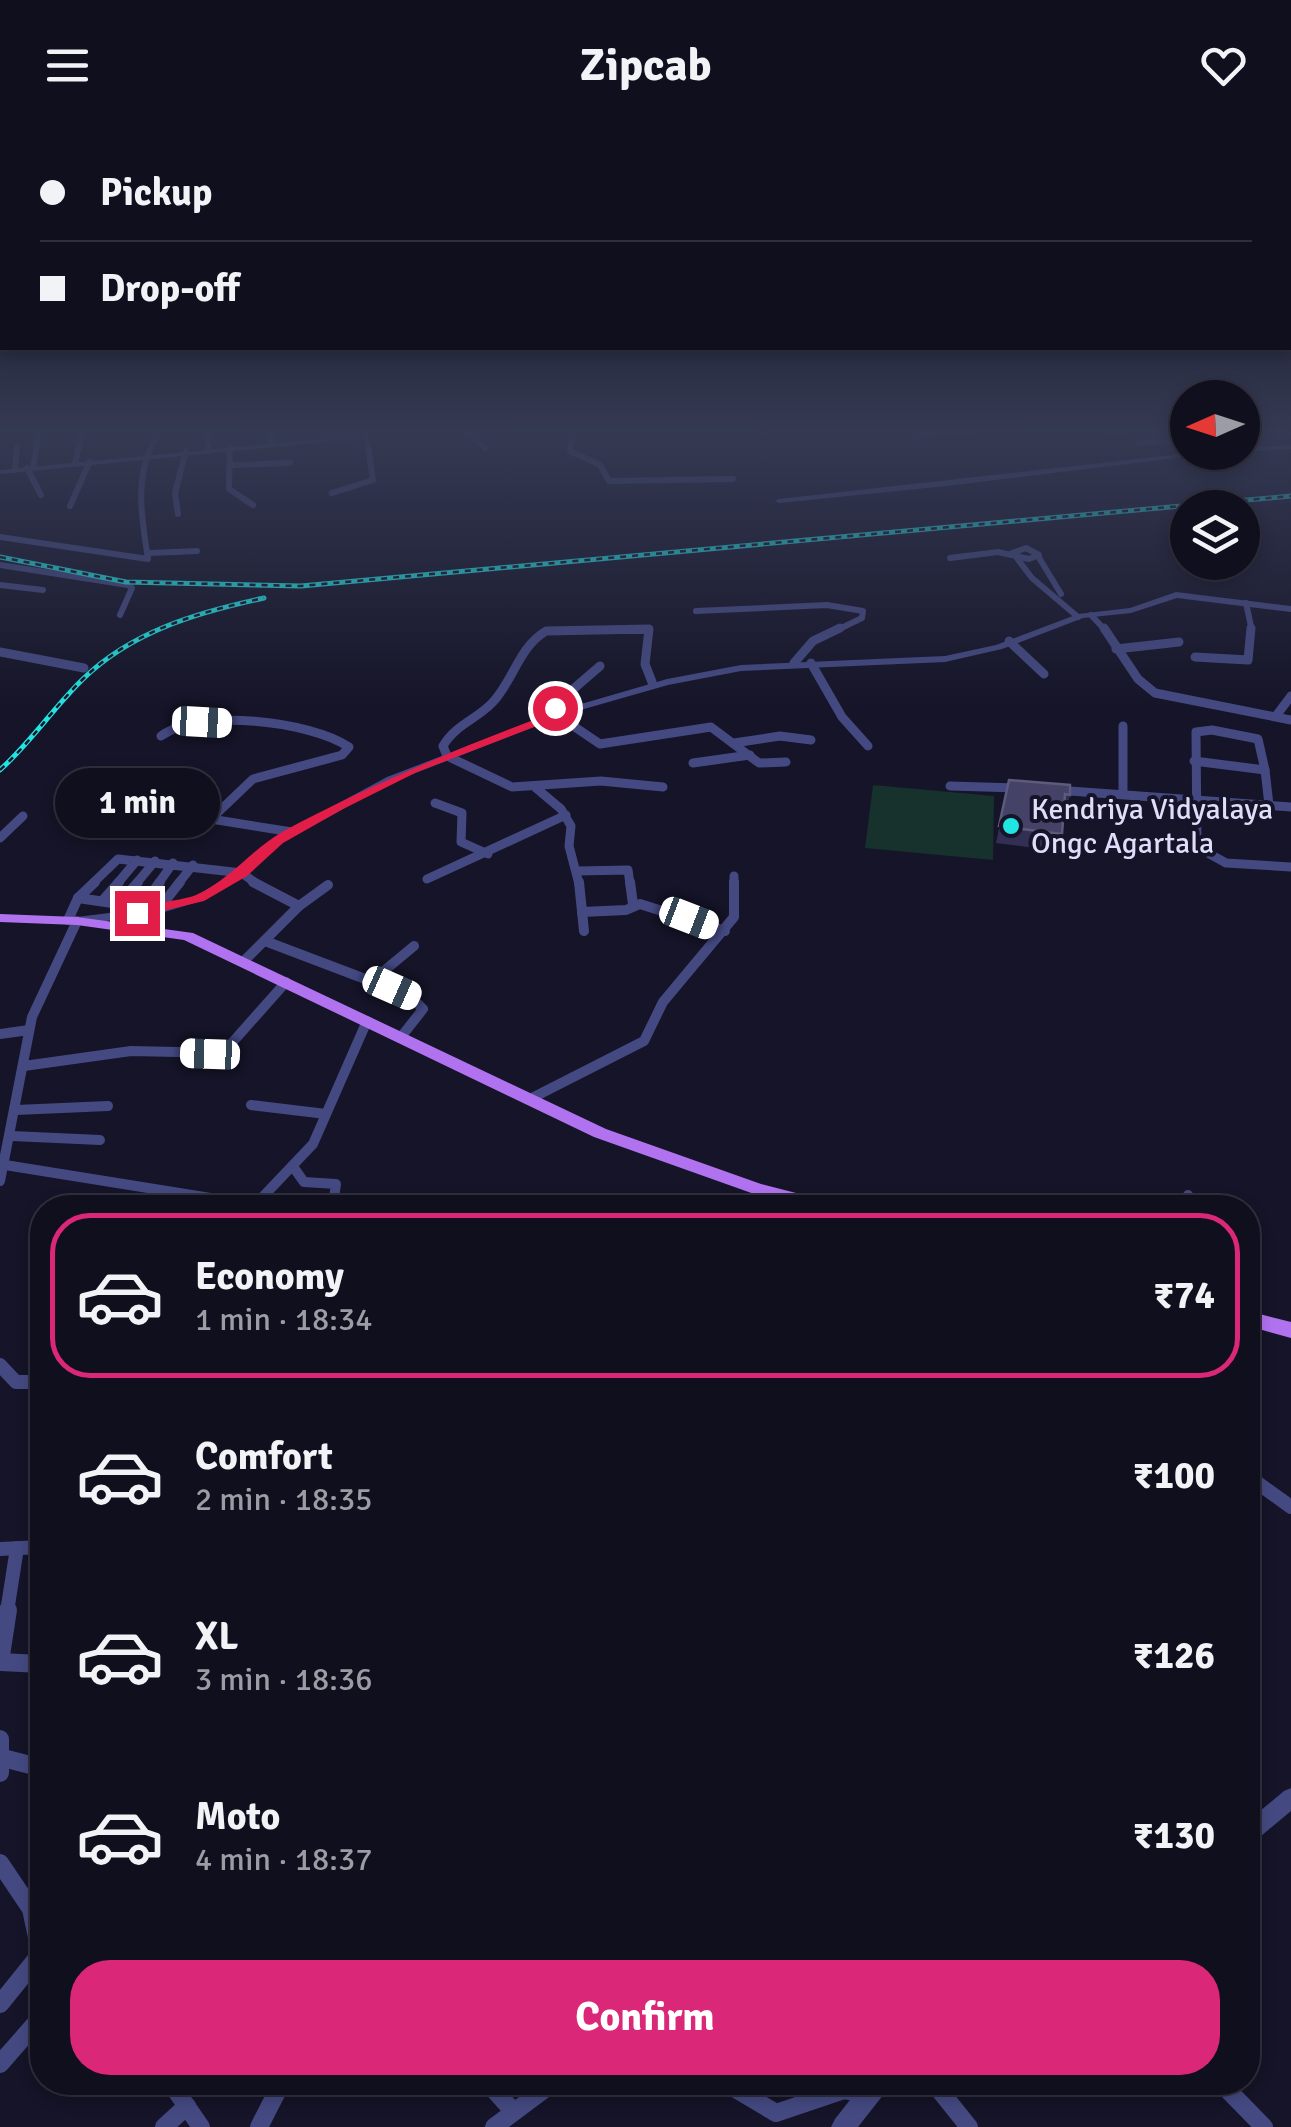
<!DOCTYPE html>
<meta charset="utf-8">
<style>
body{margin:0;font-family:Signika,sans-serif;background:#191827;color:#f1f3f6;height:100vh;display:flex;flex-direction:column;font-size:38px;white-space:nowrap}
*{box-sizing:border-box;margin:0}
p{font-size:32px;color:#9c9ca4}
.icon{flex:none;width:55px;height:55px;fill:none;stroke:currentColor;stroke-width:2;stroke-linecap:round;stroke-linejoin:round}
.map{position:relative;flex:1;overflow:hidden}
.panel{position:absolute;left:30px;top:1065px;width:1230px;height:900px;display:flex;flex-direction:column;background:#100f1e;border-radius:40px;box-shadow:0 5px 15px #0003,0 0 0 2px #302f3c}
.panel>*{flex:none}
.top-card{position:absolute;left:0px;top:0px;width:1292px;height:220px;box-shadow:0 5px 15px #0003,0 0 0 2px #302f3c;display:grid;align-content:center;height:220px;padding:0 40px;background:#100f1e}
.needle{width:65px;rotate:267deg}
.controls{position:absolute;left:1170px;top:250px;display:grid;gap:20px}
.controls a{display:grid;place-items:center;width:90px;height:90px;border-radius:50%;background:#100f1e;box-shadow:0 5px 15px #0003,0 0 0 2px #302f3c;font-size:50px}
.end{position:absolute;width:45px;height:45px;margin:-22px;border:12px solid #e11d48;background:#fff;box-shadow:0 0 0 5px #fff}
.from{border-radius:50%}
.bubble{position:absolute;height:70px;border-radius:35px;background:#100f1e;box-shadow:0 5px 15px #0003,0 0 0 2px #302f3c;font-size:32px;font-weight:800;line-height:70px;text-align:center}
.car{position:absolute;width:30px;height:60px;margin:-30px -15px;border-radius:12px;box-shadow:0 0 8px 2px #0007;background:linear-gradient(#fff 24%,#345 0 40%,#fff 0 76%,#345 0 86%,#fff 0)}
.top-card b{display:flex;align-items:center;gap:35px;height:95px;font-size:38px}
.top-card b+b{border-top:2px solid #302f3c}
.top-card i{width:25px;height:25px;background:#f1f3f6}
ul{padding:18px 0 0;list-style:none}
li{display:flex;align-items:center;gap:30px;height:165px;margin:0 20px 15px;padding:0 20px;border:5px solid transparent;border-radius:40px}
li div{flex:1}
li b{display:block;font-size:38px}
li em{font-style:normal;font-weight:800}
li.on{border-color:#db2777}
li>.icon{width:90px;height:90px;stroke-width:1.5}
.primary-button{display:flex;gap:20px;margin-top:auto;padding:20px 40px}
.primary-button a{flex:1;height:115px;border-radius:40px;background:#db2777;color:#fff;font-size:40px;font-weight:800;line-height:115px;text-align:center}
header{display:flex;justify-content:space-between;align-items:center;height:130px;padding:0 40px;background:#100f1e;font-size:45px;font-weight:800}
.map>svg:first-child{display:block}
.green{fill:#17312d}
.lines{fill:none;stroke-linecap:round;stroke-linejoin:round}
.minor-far4{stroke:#444982;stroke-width:6}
.minor-far3{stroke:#444982;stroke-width:9}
.minor-far2{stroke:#444982;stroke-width:10}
.minor-far1{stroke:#444982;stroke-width:14}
.minor{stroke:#444982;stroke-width:18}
.tertiary{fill:#444982;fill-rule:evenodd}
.primary{fill:#b172ef;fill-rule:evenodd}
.rail-casing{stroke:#21e5e2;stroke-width:5}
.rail{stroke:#151428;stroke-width:2.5;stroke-dasharray:6;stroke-linecap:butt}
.wall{fill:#322f54}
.building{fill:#444266;stroke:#5c5a7d;stroke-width:2.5}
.route{fill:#e11d48}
.poi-dot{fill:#21e5e2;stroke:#151428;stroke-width:4}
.labels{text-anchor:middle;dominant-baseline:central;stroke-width:8;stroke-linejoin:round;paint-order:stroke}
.far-poi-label{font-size:30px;fill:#dedefb;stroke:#151428;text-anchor:start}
</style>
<header><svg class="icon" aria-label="menu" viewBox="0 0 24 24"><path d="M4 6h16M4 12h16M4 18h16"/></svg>Zipcab<svg class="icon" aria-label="heart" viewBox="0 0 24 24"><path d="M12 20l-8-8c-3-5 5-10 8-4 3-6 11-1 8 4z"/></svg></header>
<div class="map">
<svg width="1291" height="1997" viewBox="0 0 1291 1997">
<rect width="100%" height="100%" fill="#151428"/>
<!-- green -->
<path class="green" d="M 873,655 L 994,666 L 993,730 L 865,718 Z"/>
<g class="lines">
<!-- minor-far4 -->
<g class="minor-far4">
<path d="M 271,300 L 271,313"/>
<path d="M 466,300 L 485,318"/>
<path d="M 573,300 L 570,321 L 600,335 L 609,351 L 733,349"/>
<path d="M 1107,300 L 1123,300"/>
<path d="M 207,302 L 209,319"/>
<path d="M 915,305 L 973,300"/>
<path d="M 1139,313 L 1188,310"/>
<path d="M 230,317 L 229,359 L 253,375"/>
<path d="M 75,333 L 83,300"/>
<path d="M 233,335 L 290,333"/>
<path d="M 27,338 L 41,365"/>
<path d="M 33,338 L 39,300"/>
<path d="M 15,340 L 17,316"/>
<path d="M 332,363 L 373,350 L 366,303"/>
<path d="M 70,376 L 90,331"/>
<path d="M 178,384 L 175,363 L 186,321"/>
<path d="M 0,407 L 148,429 C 141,381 133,343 160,300"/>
<path d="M 150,423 L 197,421"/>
<path d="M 1038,426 L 1061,464"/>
<path d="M 1016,427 L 1032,448 L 1078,487"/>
<path d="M 950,428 L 998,422 L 1029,429 L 1039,425 L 1026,418 L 1012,423"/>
<path d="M 0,435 L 128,455 L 132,458 L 120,485"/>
<path d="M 0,455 L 43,460"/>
<path d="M 1246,473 L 1252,501"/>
<path d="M 696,481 L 827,475 L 863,481 L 862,488 L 835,501"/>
<path d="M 1091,485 L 1106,501"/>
<path d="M 563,501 L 649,501"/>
</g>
<!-- minor-far3 -->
<g class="minor-far3">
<path d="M 1104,498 L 1138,549 L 1155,563 L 1291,590"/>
<path d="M 1009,511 L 1044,544"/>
<path d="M 1116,519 L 1179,512"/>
<path d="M 0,522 L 84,538"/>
<path d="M 1195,527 L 1248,530 L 1251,498"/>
<path d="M 794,533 L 813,511 L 840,498"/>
<path d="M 811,533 L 842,587 L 868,616"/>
<path d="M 652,552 L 645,534 L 649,499 L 546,501 C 518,518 514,550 492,573 C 477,589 455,595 443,616 L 447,626 L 512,657 L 601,651 L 663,657"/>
<path d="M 557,580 L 556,574 L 600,536"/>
<path d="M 557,585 L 600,614 L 711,597 L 759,633 L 786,632"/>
<path d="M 1276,586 L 1291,566"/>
<path d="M 1123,596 L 1123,663"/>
<path d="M 161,606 C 199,578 310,591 349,617 L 342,625 L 253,649 L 211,689"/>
<path d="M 734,613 L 780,606 L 811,610"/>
<path d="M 1194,631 L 1265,640 L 1269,675"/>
<path d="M 693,633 L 750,625"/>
<path d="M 1265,640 L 1258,609 L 1212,600 L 1196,602 L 1197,717 L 1226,733 L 1291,737"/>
<path d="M 950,656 L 1022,658"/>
<path d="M 536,658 L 561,679 L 571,696 L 569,716 L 579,754"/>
<path d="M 1056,660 L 1291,677"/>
<path d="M 435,673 L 462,683 L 461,712 L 488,724"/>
<path d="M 173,683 L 292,702"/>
<path d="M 0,708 L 23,686"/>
<path d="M 578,741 L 628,740 L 630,754"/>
<path d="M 734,746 L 734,754"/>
<path d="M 427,749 L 566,685"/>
<path d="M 92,754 L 118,729 L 242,743 L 257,754"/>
<path d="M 117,754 L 137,730"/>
<path d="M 136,754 L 155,731"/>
<path d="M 158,754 L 173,733"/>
<path d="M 178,754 L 193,735"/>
</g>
<!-- minor-far2 -->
<g class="minor-far2">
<path d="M 579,752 L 584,801"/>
<path d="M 630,752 L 633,774"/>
<path d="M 78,768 L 119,774 L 127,784"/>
<path d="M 104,769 L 119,752"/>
<path d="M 119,774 L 138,752"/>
<path d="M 299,776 L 328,755"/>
<path d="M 158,780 L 180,752"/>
<path d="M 582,782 L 626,780 L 640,774 L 725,801"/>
<path d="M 137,783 L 160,752"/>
<path d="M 68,790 L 78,768 L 95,752"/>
<path d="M 265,811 L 410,866 L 423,879 L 401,907"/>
<path d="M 243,832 L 299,776 L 253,752"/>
<path d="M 373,850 L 414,816"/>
<path d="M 0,904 L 29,900"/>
<path d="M 24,936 L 131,921 L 223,923 L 286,852"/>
<path d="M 530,969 L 644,911 L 663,872 L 734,787 L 734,752"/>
<path d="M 251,975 L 326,984"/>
<path d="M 16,980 L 108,976"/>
<path d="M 12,1006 L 100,1010"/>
<path d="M 5,1035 L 254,1075"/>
<path d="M 294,1038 L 304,1052 L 336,1054 L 333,1075"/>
<path d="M 0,1051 L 32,887 L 77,791"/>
<path d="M 1188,1065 L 1188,1075"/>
<path d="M 255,1075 L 313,1014 L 367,891"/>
</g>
<!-- minor-far1 -->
<g class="minor-far1">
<path d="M 239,1073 L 254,1075"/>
<path d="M 1188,1073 L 1188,1078"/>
<path d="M 252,1078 L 257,1073"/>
<path d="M 333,1078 L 334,1073"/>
<path d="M 0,1235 L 16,1252 L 42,1252"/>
<path d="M 1248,1346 L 1291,1377"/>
<path d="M 0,1419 L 42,1417"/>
<path d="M 7,1482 L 17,1418"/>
</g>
<!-- minor -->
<g class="minor">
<path d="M 0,1532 L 8,1480"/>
<path d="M 0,1532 L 42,1534"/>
<path d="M 0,1609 L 0,1643"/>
<path d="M 3,1628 L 42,1638"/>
<path d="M 0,1733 L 31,1779 L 42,1831"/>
<path d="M 0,1874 L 38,1827"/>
<path d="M 0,1934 L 42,1886"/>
<path d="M 170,1952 L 201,1997"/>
<path d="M 487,1952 L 513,1981"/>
<path d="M 724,1952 L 776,1983 L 844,1960 L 869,1964"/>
<path d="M 933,1952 L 969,1997"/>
<path d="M 1220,1952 L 1264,1997"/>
<path d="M 164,1997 L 187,1976"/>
<path d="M 259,1997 L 282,1952"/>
<path d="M 494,1997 L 554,1952"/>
</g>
<!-- tertiary -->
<g class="tertiary">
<path d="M 370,300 L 380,300 L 347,310 L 0,344 L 0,340 L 347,306 Z"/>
<path d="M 1291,315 L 1291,319 L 1242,322 L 1242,318 Z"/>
<path d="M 1199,322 L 1226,322 L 946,356 L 779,373 L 775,371 L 779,369 Z"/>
<path d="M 1176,462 L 1291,476 L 1291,482 L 1177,468 L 1131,483 L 1083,488 L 1002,519 L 945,532 L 741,541 L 668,555 L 570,583 L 395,651 L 282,712 L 246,745 L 204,770 L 158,784 L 77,795 L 71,791 L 77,787 L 157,777 L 196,766 L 238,741 L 274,708 L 387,647 L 564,579 L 667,549 L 741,535 L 945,526 L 996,515 L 1078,484 L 1130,478 Z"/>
<path d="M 1291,1658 L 1291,1681 L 1255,1711 L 1248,1714 L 1248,1691 L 1284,1661 Z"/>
<path d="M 864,1952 L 890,1952 L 887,1960 L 858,1997 L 831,1997 L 835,1989 Z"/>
</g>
<!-- primary -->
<g class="primary">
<path d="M 0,784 L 77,787 L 193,803 L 606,999 L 761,1054 L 835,1073 L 837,1078 L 802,1078 L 757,1065 L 594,1007 L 184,810 L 77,795 L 0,792 Z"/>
<path d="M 1248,1181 L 1291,1192 L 1291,1208 L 1248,1196 Z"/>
</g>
<defs>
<g id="rail">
<path d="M 0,427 L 126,452 L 301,456 L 1291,366"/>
<path d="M 0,640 C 31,612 54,577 83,549 C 132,501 199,482 264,468"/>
</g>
</defs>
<!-- rail casing -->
<use href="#rail" class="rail-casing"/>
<!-- rail -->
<use href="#rail" class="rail"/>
</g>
<!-- wall -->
<path class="wall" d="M 1009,650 L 1070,665 L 1066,682 L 1064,681 L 1062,704 L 1058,721 L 996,713 Z"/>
<!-- building -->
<path class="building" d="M 1009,650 L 1070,655 L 1070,665 L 1065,664 L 1062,704 L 999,696 Z"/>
<!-- sky -->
<linearGradient id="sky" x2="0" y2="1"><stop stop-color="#0c0b16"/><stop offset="0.52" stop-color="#353a53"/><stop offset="1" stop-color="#353a53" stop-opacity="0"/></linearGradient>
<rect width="1291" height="579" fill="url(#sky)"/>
<!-- route -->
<path class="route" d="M 555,575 L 573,582 L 417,642 L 343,679 L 283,713 L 247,746 L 204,771 L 137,787 L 130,783 C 148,771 175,773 196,765 C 230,750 251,720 282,702 C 371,654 461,617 555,582 L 549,578 Z"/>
<!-- markers -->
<circle class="poi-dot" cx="1011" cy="696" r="10"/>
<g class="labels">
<!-- far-poi labels -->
<g class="far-poi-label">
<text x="1031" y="679">Kendriya Vidyalaya<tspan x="1031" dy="34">Ongc Agartala</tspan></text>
</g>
</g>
</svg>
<div class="controls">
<a><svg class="needle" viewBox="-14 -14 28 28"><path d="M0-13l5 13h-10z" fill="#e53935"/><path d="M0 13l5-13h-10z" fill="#9c9ca4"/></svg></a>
<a><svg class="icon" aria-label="layers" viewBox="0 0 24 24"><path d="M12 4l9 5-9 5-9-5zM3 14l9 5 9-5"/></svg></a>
</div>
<i class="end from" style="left:555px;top:578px"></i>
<i class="end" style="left:137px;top:783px"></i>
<div class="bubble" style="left:55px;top:638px;width:165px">1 min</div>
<i class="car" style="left:202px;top:592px;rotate:93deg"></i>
<i class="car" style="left:689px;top:788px;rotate:111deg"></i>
<i class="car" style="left:392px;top:858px;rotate:114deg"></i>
<i class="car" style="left:210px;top:924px;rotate:272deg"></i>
<div class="top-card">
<b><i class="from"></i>Pickup</b>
<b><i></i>Drop-off</b>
</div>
<section class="panel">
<ul>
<li class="on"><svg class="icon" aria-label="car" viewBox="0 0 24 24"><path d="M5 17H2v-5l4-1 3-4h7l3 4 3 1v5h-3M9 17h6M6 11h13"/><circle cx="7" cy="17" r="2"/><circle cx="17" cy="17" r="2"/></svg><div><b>Economy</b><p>1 min · 18:34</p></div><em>₹74</em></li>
<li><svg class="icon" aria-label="car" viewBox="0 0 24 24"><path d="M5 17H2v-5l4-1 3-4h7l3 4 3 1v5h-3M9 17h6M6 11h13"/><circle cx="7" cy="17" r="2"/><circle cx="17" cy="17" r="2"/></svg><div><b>Comfort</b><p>2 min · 18:35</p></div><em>₹100</em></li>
<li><svg class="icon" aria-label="car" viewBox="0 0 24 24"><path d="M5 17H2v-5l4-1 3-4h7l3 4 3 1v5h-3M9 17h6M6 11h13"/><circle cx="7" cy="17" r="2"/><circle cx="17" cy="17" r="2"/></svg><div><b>XL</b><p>3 min · 18:36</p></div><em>₹126</em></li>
<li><svg class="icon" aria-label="car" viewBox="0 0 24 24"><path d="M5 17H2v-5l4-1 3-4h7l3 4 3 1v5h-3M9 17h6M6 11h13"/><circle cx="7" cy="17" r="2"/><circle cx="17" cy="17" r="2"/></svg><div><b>Moto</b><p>4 min · 18:37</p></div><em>₹130</em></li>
</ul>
<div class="primary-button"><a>Confirm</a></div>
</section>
</div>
